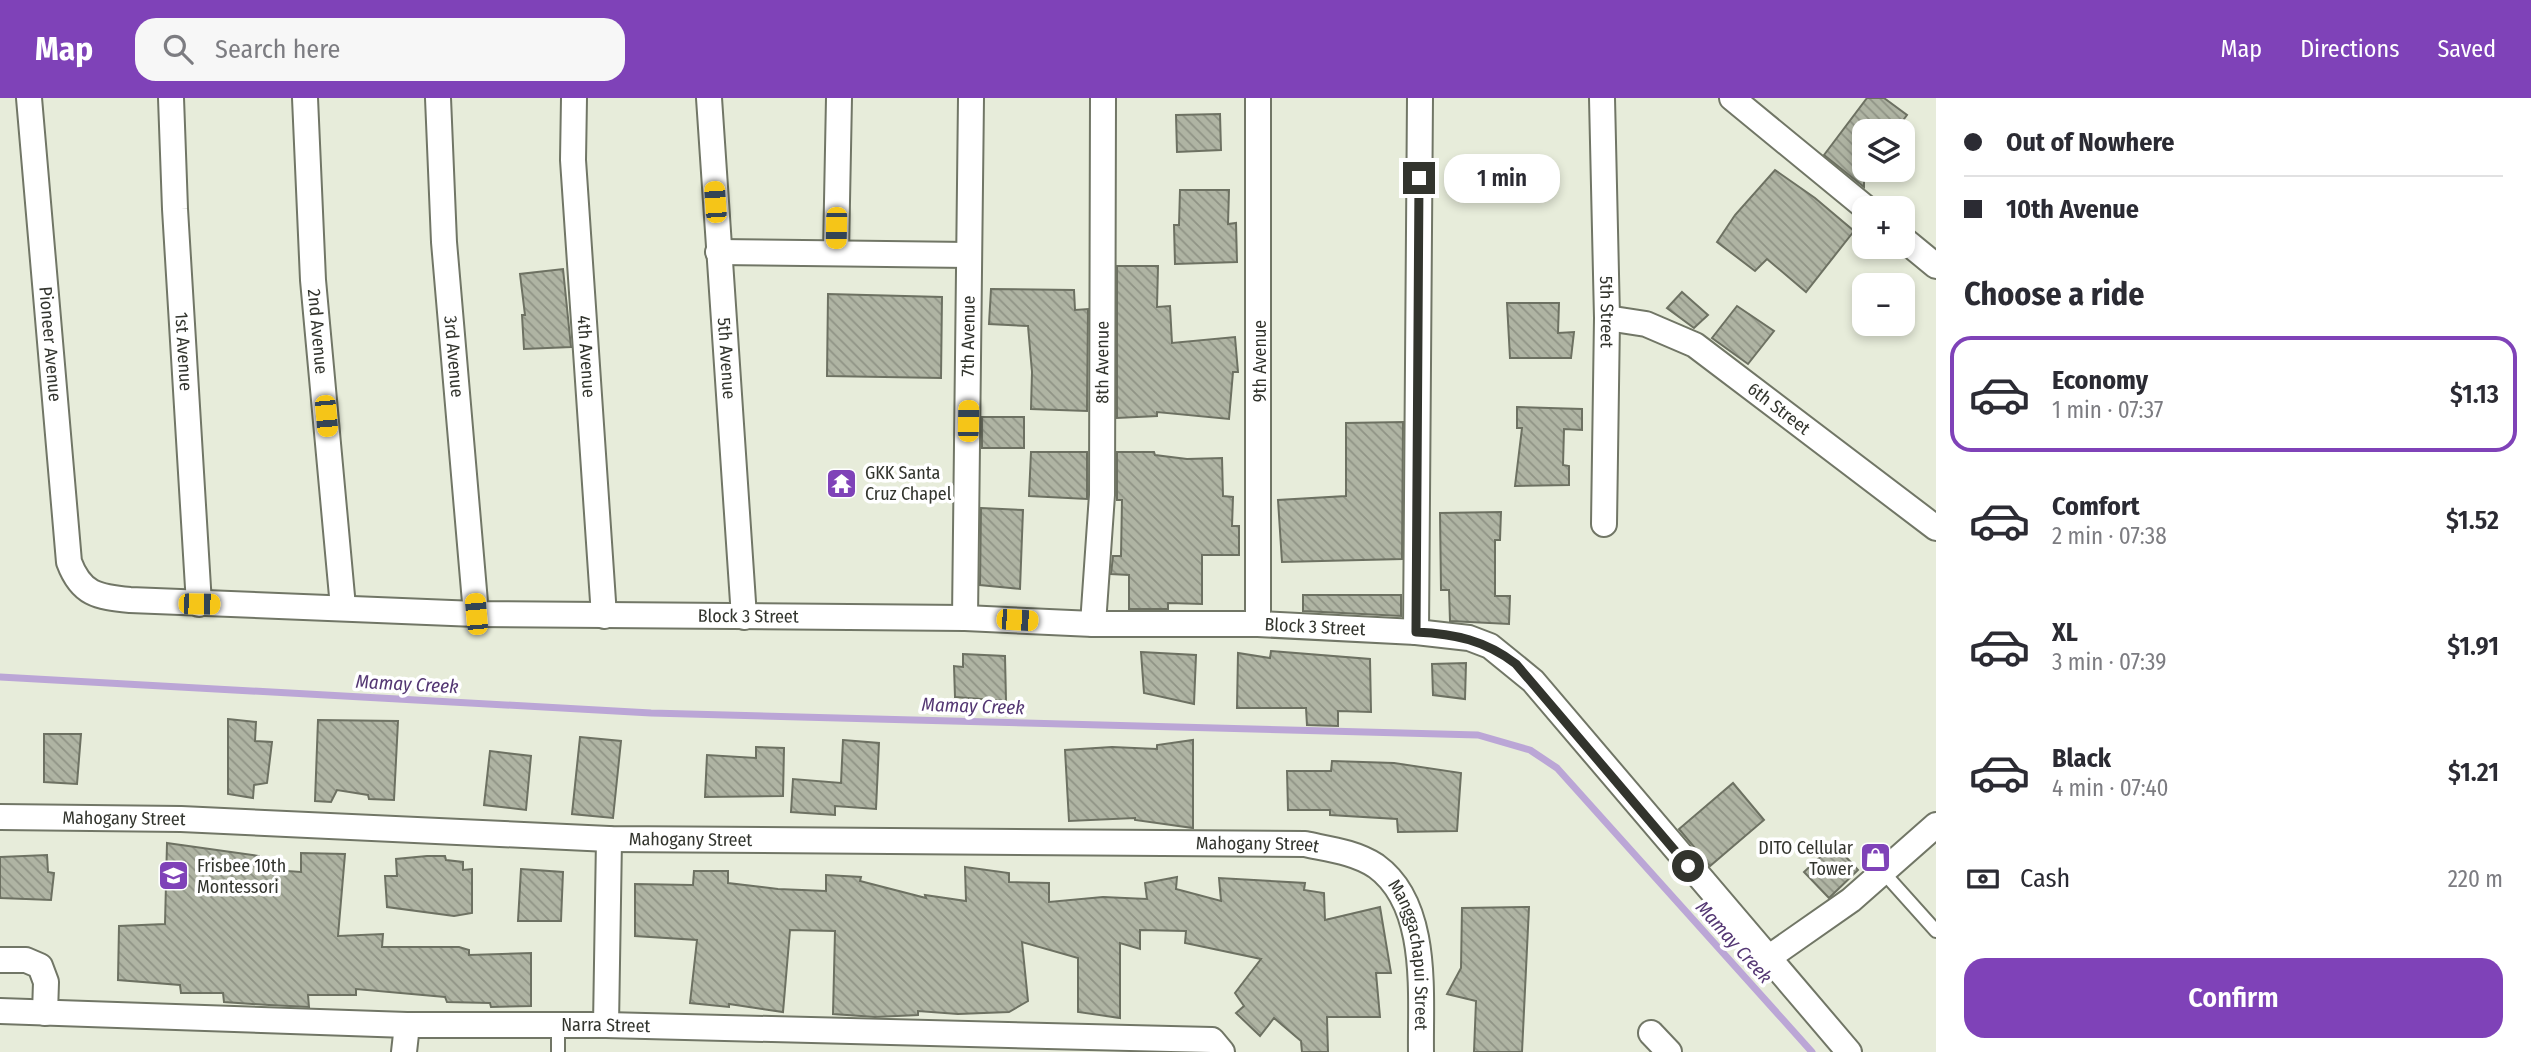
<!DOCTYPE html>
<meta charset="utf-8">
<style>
body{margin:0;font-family:"Fira Sans Condensed",sans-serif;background:#f7f7f7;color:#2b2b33;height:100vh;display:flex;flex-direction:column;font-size:26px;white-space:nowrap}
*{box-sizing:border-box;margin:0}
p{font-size:23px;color:#7c7c81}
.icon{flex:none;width:38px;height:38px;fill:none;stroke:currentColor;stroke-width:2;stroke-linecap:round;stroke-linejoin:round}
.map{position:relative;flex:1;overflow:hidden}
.sheet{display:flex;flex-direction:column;background:#fff;width:595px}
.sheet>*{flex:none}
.guide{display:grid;align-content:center;height:154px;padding:0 28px;background:#fff}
.tools{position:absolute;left:1852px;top:21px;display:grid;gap:14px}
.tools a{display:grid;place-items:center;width:63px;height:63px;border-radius:14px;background:#fff;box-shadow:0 4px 10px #0003;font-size:35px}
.end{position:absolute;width:32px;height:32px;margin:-16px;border:9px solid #32342d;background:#fff;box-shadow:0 0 0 4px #fff}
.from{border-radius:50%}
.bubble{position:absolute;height:49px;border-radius:21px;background:#fff;box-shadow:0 4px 10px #0003;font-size:23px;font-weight:600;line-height:49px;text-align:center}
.car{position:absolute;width:21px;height:42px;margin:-21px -10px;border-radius:9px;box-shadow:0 0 5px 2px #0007;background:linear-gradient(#f5c518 24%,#345 0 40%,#f5c518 0 76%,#345 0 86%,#f5c518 0)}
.guide b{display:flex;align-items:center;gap:24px;height:66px;font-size:26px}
.guide b+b{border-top:2px solid #e1e1e2}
.guide i{width:18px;height:18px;background:#2b2b33}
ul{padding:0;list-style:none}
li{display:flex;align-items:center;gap:21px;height:116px;margin:0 14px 10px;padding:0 14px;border:4px solid transparent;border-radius:21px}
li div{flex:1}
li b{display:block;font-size:26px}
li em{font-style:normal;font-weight:600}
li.on{border-color:#7f42b8}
li>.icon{width:63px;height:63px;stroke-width:1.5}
h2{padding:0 28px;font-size:32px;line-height:84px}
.pay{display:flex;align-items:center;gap:18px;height:77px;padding:0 28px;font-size:26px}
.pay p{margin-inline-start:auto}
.cta{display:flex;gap:14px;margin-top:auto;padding:14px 28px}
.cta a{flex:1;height:80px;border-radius:21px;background:#7f42b8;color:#fff;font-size:28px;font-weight:600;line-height:80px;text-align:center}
header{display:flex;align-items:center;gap:42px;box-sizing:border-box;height:98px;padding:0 35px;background:#7f42b8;color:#fff}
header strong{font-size:33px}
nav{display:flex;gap:38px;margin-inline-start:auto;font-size:24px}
.search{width:490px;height:63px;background:#f7f7f7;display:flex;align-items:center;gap:18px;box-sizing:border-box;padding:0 24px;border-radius:21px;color:#7c7c81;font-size:26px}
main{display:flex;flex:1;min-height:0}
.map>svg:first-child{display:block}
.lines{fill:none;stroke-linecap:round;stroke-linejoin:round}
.stream{stroke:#bba6d6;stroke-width:7}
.building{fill:url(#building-back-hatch);stroke:#6d7162;stroke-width:2}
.service-casing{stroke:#717666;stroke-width:16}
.minor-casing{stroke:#717666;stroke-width:28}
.service{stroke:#fff;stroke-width:12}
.minor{stroke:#fff;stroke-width:24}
.route{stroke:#32342d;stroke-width:9}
.labels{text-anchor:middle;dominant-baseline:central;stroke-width:7;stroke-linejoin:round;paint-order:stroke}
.street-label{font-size:18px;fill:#32342d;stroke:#fff}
.poi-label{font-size:18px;fill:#32342d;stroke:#fff;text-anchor:start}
.water-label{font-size:19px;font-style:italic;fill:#543773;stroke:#fff}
</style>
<header>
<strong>Map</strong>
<div class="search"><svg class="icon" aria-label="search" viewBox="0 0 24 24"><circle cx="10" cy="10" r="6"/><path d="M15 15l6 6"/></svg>Search here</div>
<nav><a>Map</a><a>Directions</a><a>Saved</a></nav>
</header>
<main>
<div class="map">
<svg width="1936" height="954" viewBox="0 0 1936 954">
<defs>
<pattern id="building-back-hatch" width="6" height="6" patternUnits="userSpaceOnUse" patternTransform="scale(1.75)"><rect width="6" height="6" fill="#afb4a3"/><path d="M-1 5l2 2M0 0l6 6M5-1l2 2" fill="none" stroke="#8f9385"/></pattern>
</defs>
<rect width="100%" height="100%" fill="#e7ecda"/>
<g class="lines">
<!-- stream -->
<path class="stream" d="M 0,579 L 651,615 L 1478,637 L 1530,652 L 1557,670 L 1812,954"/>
</g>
<!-- building -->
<g class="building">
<path d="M 1867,0 L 1884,0 L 1907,17 L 1895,33 L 1864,33 L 1864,89 L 1824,57 Z"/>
<path d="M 1220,16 L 1221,52 L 1177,54 L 1176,17 Z"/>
<path d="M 1775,72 L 1815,100 L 1854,133 L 1806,194 L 1767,161 L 1755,173 L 1717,144 L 1735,117 Z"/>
<path d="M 1180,92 L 1229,92 L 1228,126 L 1236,125 L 1237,164 L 1175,166 L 1174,127 L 1179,127 Z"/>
<path d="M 1117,168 L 1158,168 L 1157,209 L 1170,208 L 1172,245 L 1235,239 L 1238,274 L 1233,274 L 1229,321 L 1157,314 L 1157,318 L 1117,320 Z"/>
<path d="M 563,171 L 571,249 L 524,251 L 522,217 L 525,217 L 520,176 Z"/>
<path d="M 991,191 L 1074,192 L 1075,212 L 1088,211 L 1087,313 L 1031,311 L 1032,274 L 1028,228 L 989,226 Z"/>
<path d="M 1682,194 L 1708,217 L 1694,230 L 1667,210 Z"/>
<path d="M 828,196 L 942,199 L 941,280 L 827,278 Z"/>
<path d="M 1507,205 L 1559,205 L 1558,235 L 1574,234 L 1571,260 L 1510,260 Z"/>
<path d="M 1737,208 L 1774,233 L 1748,266 L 1712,240 Z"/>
<path d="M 1517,309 L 1582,311 L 1582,332 L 1564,331 L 1563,367 L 1569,368 L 1569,387 L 1515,388 L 1522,330 L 1517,330 Z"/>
<rect x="982" y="319" width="42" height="31"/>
<path d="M 1403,324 L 1402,461 L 1282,464 L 1278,402 L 1346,398 L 1346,325 Z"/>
<path d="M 1031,354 L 1087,354 L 1087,401 L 1029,398 Z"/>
<path d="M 1117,354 L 1154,354 L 1155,357 L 1187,361 L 1222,360 L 1223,398 L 1233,399 L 1232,428 L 1239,428 L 1239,457 L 1202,457 L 1202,506 L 1168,505 L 1168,511 L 1129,511 L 1129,477 L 1111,476 L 1113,458 L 1121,458 L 1122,402 L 1117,402 Z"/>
<path d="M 981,410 L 1023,412 L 1020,491 L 980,487 Z"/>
<path d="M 1501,414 L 1500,442 L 1495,442 L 1495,498 L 1510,498 L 1509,526 L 1450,523 L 1449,492 L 1441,492 L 1440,415 Z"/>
<path d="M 1303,497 L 1401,497 L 1401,518 L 1303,513 Z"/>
<path d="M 1271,553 L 1370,561 L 1371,614 L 1338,613 L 1338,628 L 1307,627 L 1306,610 L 1237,610 L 1238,555 L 1270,560 Z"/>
<path d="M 1141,554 L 1196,557 L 1194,606 L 1144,595 Z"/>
<path d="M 963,556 L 1005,558 L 1006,603 L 955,599 L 954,568 L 963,569 Z"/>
<path d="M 1466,565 L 1465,601 L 1433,597 L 1432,566 Z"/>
<path d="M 228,621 L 256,624 L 255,643 L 272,644 L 267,685 L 254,687 L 253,700 L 228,696 Z"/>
<path d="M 318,622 L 398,623 L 394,702 L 369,701 L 368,697 L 337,692 L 331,704 L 315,703 Z"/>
<path d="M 44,636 L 81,636 L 77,686 L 44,684 Z"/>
<path d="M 580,639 L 621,643 L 613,720 L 572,716 Z"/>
<path d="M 843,642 L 879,645 L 876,711 L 835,708 L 835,717 L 791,714 L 793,681 L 841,685 Z"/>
<path d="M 1193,642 L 1193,730 L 1135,722 L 1135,720 L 1069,723 L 1065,652 L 1112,649 L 1157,651 L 1157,647 Z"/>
<path d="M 756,649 L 784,650 L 783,698 L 705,699 L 707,657 L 756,660 Z"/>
<path d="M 490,653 L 531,658 L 526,712 L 484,707 Z"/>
<path d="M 1332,663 L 1394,665 L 1461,675 L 1457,733 L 1398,734 L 1397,721 L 1330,717 L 1330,712 L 1288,712 L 1287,673 L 1331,673 Z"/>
<path d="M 1733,685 L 1764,722 L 1710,768 L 1679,731 Z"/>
<path d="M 167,745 L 259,758 L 259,771 L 301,774 L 301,755 L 345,756 L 338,838 L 383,836 L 382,849 L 459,849 L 469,852 L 469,857 L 531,855 L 531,908 L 491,909 L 490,905 L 447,904 L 445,899 L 356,891 L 356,897 L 308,897 L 309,909 L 269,907 L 224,904 L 223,895 L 181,895 L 180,887 L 118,882 L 119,828 L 165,826 Z"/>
<path d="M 1834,746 L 1858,772 L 1829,800 L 1804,774 Z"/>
<path d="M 47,757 L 48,774 L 54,775 L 51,802 L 0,800 L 0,759 Z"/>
<path d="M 427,758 L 445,758 L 446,762 L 463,764 L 463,772 L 472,771 L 472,815 L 454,818 L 387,809 L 385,778 L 397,778 L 396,761 Z"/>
<path d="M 965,769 L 1009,775 L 1009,784 L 1049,785 L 1049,804 L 1103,799 L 1147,801 L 1145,785 L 1177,779 L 1176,791 L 1221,803 L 1219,780 L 1305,785 L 1304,792 L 1324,795 L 1325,822 L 1380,809 L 1391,875 L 1376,875 L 1380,919 L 1327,919 L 1328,954 L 1302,954 L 1301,943 L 1274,920 L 1260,938 L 1236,915 L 1244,908 L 1235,895 L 1261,861 L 1185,845 L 1186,833 L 1140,832 L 1140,851 L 1120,845 L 1120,920 L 1078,914 L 1078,860 L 1022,844 L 1028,903 L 1009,914 L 958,916 L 918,913 L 918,917 L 875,919 L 833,916 L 835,833 L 790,832 L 783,914 L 729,906 L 729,909 L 690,905 L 697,842 L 635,838 L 635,786 L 693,787 L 694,773 L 728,773 L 728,785 L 778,791 L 826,793 L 826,777 L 861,779 L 860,783 L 926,800 L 925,797 L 966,803 Z"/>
<path d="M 521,771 L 563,774 L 561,823 L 518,823 Z"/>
<path d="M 1529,809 L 1522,954 L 1474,954 L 1476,903 L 1447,896 L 1461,870 L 1462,810 Z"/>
</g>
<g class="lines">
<defs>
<g id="service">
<path d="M 1884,775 L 1936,833"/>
<path d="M 558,926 L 558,954"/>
</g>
<g id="minor">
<path id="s1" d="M 29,0 L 69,464 C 81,496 97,499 130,502 L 476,516 L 965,520 L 1093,526 L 1258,526 L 1416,534 L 1469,540 L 1490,548 L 1533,583 L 1849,954"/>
<path id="s2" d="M 171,0 L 175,111 L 199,506"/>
<path id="s3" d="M 305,0 L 313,182 L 343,509"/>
<path id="s4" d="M 438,0 L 444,144 L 476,516"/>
<path id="s5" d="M 574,0 L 573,62 L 604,518"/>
<path id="s6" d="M 709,0 L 744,519"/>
<path id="s7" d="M 1602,0 L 1607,220 L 1604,426"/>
<path d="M 1732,0 L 1866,110"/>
<path d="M 1902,140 L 1936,168"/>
<path d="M 718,154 L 969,157"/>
<path d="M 836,155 L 839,0"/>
<path id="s8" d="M 1607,220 L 1646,226 L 1695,247 L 1936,430"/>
<path id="s9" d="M 965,520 L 971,0"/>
<path id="s10" d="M 1093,526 L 1102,397 L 1103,0"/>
<path d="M 1258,526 L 1258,0"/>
<path d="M 1416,534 L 1420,0"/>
<path id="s11" d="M 0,719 L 181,721 L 609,741 L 1305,746 C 1328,751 1355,754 1376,768 C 1430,807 1420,897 1421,954"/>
<path d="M 1768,860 L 1851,802 L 1936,727"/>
<path d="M 0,862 L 26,862 L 40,868 L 46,884 L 45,915"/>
<path id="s12" d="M 0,913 L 407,927 L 606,927 L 1212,942 L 1222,954"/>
<path d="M 606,927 L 609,741"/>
<path d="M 1651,935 L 1669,954"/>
<path d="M 404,954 L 407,927"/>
</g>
</defs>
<!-- service casing -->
<use href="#service" class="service-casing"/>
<!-- minor casing -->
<use href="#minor" class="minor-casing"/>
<!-- service -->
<use href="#service" class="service"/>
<!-- minor -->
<use href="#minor" class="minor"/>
</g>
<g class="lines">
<!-- route -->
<path class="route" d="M 1419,80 L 1416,534 C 1455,536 1485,542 1516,566 L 1688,768"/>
</g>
<!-- icons -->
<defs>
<symbol id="temple-square" viewBox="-11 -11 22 22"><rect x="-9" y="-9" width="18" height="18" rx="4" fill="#7f42b8" stroke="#fff"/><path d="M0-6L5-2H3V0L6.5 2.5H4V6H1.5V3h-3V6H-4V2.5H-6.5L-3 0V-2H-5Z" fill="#fff"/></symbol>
<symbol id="shop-square" viewBox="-11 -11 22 22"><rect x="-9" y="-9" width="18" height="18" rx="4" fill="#7f42b8" stroke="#fff"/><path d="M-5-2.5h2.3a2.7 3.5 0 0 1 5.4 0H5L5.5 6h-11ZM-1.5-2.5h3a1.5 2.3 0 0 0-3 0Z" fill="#fff"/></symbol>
<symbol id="school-square" viewBox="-11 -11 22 22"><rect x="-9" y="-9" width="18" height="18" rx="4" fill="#7f42b8" stroke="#fff"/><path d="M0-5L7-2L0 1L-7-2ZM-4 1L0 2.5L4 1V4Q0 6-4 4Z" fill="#fff"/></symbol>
</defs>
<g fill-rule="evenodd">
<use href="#temple-square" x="824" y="368" width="35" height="35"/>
<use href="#shop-square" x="1858" y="742" width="35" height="35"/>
<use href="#school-square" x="156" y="760" width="35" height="35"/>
</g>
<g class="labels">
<!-- street labels -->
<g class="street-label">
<text stroke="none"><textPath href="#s7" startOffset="214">5th Street</textPath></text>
<text stroke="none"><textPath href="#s3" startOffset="234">2nd Avenue</textPath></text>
<text stroke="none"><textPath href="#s9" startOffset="282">7th Avenue</textPath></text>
<text stroke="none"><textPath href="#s1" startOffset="247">Pioneer Avenue</textPath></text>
<text stroke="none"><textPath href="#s2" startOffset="254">1st Avenue</textPath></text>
<text stroke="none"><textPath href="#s4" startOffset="259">3rd Avenue</textPath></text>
<text stroke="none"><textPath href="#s5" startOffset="259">4th Avenue</textPath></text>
<text stroke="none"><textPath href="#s6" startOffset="261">5th Avenue</textPath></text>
<text stroke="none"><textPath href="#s10" startOffset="262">8th Avenue</textPath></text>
<text transform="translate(1260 263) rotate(-90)">9th Avenue</text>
<text stroke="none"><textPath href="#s8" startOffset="198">6th Street</textPath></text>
<text stroke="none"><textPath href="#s1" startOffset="1162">Block 3 Street</textPath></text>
<text stroke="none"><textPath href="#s1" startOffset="1729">Block 3 Street</textPath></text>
<text stroke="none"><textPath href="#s11" startOffset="124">Mahogany Street</textPath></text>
<text stroke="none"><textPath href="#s11" startOffset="691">Mahogany Street</textPath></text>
<text stroke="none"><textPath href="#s11" startOffset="1258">Mahogany Street</textPath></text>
<text stroke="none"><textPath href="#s11" startOffset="1480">Manggachapui Street</textPath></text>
<text stroke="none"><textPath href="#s12" startOffset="606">Narra Street</textPath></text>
</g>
<!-- poi labels -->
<g class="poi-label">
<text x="865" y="375">GKK Santa<tspan x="865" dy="21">Cruz Chapel</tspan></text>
<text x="1853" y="750" text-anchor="end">DITO Cellular<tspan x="1853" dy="21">Tower</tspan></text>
<text x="197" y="768">Frisbee 10th<tspan x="197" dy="21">Montessori</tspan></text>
</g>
<!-- water labels -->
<g class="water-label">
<text transform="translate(407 586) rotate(3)">Mamay Creek</text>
<text transform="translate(973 608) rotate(2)">Mamay Creek</text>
<text transform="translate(1734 844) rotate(48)">Mamay Creek</text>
</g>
</g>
</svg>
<div class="tools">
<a><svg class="icon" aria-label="layers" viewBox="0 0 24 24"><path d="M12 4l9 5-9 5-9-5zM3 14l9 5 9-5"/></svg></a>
<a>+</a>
<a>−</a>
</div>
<i class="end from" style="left:1688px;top:768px"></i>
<i class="end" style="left:1419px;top:80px"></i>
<div class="bubble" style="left:1444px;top:56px;width:116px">1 min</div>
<i class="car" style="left:715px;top:104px;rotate:356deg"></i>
<i class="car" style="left:836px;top:130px;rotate:181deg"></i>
<i class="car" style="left:326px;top:318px;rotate:175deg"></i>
<i class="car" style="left:968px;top:323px;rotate:1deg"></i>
<i class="car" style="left:199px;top:506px;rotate:91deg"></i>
<i class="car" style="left:476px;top:516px;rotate:355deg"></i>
<i class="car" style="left:1017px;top:522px;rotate:93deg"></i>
</div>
<section class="sheet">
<div class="guide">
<b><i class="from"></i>Out of Nowhere</b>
<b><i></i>10th Avenue</b>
</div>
<h2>Choose a ride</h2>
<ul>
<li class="on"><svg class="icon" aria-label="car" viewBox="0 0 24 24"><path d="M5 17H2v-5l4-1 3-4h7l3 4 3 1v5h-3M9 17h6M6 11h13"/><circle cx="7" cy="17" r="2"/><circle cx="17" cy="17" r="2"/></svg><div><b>Economy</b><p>1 min · 07:37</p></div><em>$1.13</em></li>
<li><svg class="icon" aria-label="car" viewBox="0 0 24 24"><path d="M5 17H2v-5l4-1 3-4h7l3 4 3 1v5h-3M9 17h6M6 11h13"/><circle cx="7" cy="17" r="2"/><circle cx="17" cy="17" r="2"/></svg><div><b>Comfort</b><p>2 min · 07:38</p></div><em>$1.52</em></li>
<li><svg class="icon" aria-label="car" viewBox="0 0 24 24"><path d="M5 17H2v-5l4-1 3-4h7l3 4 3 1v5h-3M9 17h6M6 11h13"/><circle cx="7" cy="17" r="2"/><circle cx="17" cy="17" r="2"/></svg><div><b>XL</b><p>3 min · 07:39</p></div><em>$1.91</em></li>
<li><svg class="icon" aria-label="car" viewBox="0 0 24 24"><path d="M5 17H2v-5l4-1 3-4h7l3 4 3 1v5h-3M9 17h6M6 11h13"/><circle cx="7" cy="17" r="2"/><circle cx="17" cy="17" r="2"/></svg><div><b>Black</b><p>4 min · 07:40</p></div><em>$1.21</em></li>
</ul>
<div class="pay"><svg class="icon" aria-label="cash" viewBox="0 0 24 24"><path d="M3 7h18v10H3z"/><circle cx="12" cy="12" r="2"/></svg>Cash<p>220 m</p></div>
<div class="cta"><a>Confirm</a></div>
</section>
</main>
